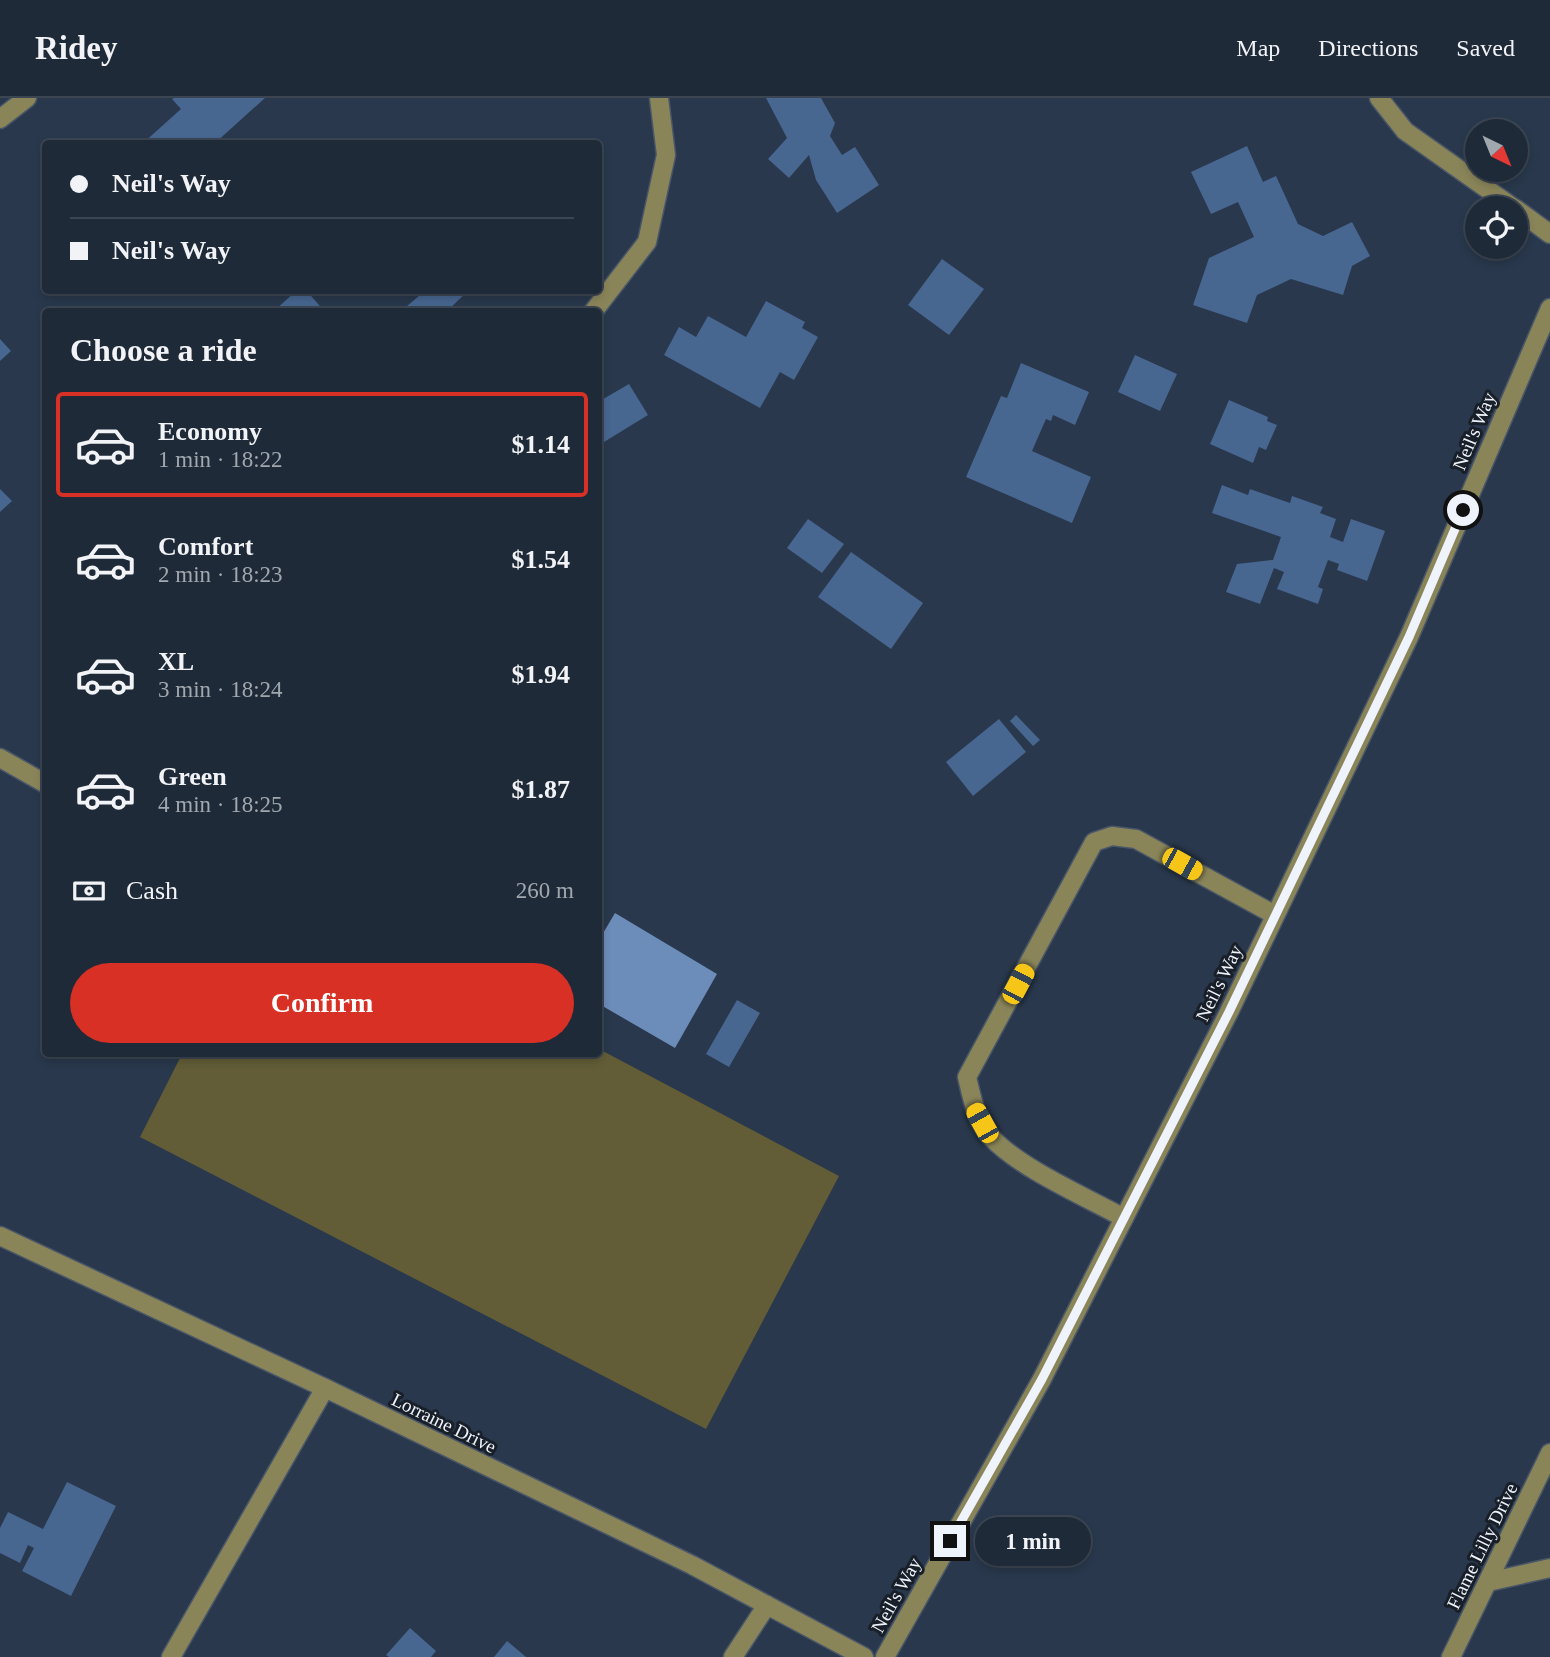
<!DOCTYPE html>
<meta charset="utf-8">
<style>
body{margin:0;font-family:Georgia,serif;background:#273241;color:#f1f3f6;height:100vh;display:flex;flex-direction:column;font-size:26px;white-space:nowrap}
*{box-sizing:border-box;margin:0}
p{font-size:23px;color:#a1a7ae}
.icon{flex:none;width:38px;height:38px;fill:none;stroke:currentColor;stroke-width:2;stroke-linecap:round;stroke-linejoin:round}
.map{position:relative;flex:1;overflow:hidden}
.details{position:absolute;left:42px;top:210px;width:560px;height:749px;display:flex;flex-direction:column;background:#1f2a39;border-radius:7px;box-shadow:0 4px 10px #0003,0 0 0 2px #3c4653}
.details>*{flex:none}
.hud{position:absolute;left:42px;top:42px;width:560px;height:154px;border-radius:7px;box-shadow:0 4px 10px #0003,0 0 0 2px #3c4653;display:grid;align-content:center;height:154px;padding:0 28px;background:#1f2a39}
.needle{width:46px;rotate:137deg}
.controls{position:absolute;left:1465px;top:21px;display:grid;gap:14px}
.controls a{display:grid;place-items:center;width:63px;height:63px;border-radius:50%;background:#1f2a39;box-shadow:0 4px 10px #0003,0 0 0 2px #3c4653;font-size:35px}
.end{position:absolute;width:32px;height:32px;margin:-16px;border:9px solid #eff4fc;background:#111;box-shadow:0 0 0 4px #111}
.from{border-radius:50%}
.bubble{position:absolute;height:49px;border-radius:24px;background:#1f2a39;box-shadow:0 4px 10px #0003,0 0 0 2px #3c4653;font-size:23px;font-weight:600;line-height:49px;text-align:center}
.car{position:absolute;width:21px;height:42px;margin:-21px -10px;border-radius:9px;box-shadow:0 0 5px 2px #0007;background:linear-gradient(#f5c518 24%,#345 0 40%,#f5c518 0 76%,#345 0 86%,#f5c518 0)}
.hud b{display:flex;align-items:center;gap:24px;height:66px;font-size:26px}
.hud b+b{border-top:2px solid #3c4653}
.hud i{width:18px;height:18px;background:#f1f3f6}
ul{padding:0;list-style:none}
li{display:flex;align-items:center;gap:21px;height:105px;margin:0 14px 10px;padding:0 14px;border:4px solid transparent;border-radius:7px}
li div{flex:1}
li b{display:block;font-size:26px}
li em{font-style:normal;font-weight:600}
li.selected{border-color:#d93025}
li>.icon{width:63px;height:63px;stroke-width:1.5}
h2{padding:0 28px;font-size:32px;line-height:84px}
.pay{display:flex;align-items:center;gap:18px;height:77px;padding:0 28px;font-size:26px}
.pay p{margin-inline-start:auto}
.cta{display:flex;gap:14px;margin-top:auto;padding:14px 28px}
.cta a{flex:1;height:80px;border-radius:42px;background:#d93025;color:#fff;font-size:28px;font-weight:600;line-height:80px;text-align:center}
header{display:flex;align-items:center;gap:42px;box-sizing:border-box;height:98px;padding:0 35px;background:#1f2a39;border-bottom:2px solid #3c4653}
header strong{font-size:33px}
nav{display:flex;gap:38px;margin-inline-start:auto;font-size:24px}
.map>svg:first-child{display:block}
.green{fill:#625d37}
.water{fill:#6c8cb9}
.building{fill:#476690}
.lines{fill:none;stroke-linecap:round;stroke-linejoin:round}
.minor-casing{stroke:#495668;stroke-width:21}
.minor{stroke:#8a8559;stroke-width:18}
.route{stroke:#eff4fc;stroke-width:9}
.labels{text-anchor:middle;dominant-baseline:central;stroke-width:6;stroke-linejoin:round;paint-order:stroke}
.street-label{font-size:19px;fill:#eff4fc;stroke:#181f28}
</style>
<header>
<strong>Ridey</strong>
<nav><a>Map</a><a>Directions</a><a>Saved</a></nav>
</header>
<div class="map">
<svg width="1550" height="1559" viewBox="0 0 1550 1559">
<rect width="100%" height="100%" fill="#29384c"/>
<!-- green -->
<path class="green" d="M 599,951 L 839,1078 L 706,1331 L 140,1039 L 182,956 L 598,956 Z"/>
<!-- water -->
<path class="water" d="M 615,815 L 717,876 L 675,950 L 599,906 L 599,842 Z"/>
<!-- building -->
<g class="building">
<path d="M 174,0 L 265,0 L 214,46 L 142,46 L 181,11 L 172,1 Z"/>
<path d="M 766,0 L 821,0 L 835,25 L 830,38 L 842,57 L 855,49 L 879,87 L 837,115 L 816,82 L 809,57 L 789,80 L 768,61 L 787,40 Z"/>
<path d="M 1247,48 L 1263,84 L 1276,78 L 1298,126 L 1323,138 L 1352,124 L 1370,158 L 1352,168 L 1343,197 L 1291,181 L 1257,197 L 1247,225 L 1193,207 L 1209,160 L 1254,139 L 1238,104 L 1211,116 L 1191,74 Z"/>
<path d="M 942,161 L 984,191 L 949,237 L 908,207 Z"/>
<path d="M 297,192 L 306,192 L 325,214 L 273,214 Z"/>
<path d="M 426,192 L 440,192 L 442,195 L 446,192 L 469,192 L 446,214 L 400,214 Z"/>
<path d="M 766,203 L 805,224 L 802,230 L 818,239 L 794,282 L 780,274 L 760,310 L 664,257 L 679,229 L 696,239 L 708,218 L 746,239 Z"/>
<path d="M 0,241 L 11,253 L 0,263 Z"/>
<path d="M 1135,257 L 1177,276 L 1160,313 L 1118,294 Z"/>
<path d="M 1021,265 L 1089,294 L 1075,327 L 1053,317 L 1051,323 L 1046,321 L 1032,353 L 1091,379 L 1072,425 L 966,379 L 1001,298 L 1007,300 Z"/>
<path d="M 629,286 L 648,317 L 604,344 L 598,334 L 598,304 Z"/>
<path d="M 1229,302 L 1268,319 L 1267,323 L 1277,327 L 1266,352 L 1259,349 L 1253,365 L 1210,346 Z"/>
<path d="M 1222,387 L 1248,397 L 1250,391 L 1290,405 L 1292,398 L 1323,409 L 1320,415 L 1336,421 L 1330,439 L 1343,444 L 1351,421 L 1385,433 L 1367,483 L 1337,472 L 1339,466 L 1328,462 L 1318,489 L 1323,491 L 1318,506 L 1277,491 L 1284,474 L 1274,470 L 1260,506 L 1226,494 L 1237,466 L 1273,462 L 1281,439 L 1212,415 Z"/>
<path d="M 0,391 L 12,403 L 0,414 Z"/>
<path d="M 808,421 L 844,446 L 822,475 L 787,450 Z"/>
<path d="M 851,454 L 923,505 L 891,551 L 818,499 Z"/>
<path d="M 1016,617 L 1040,642 L 1033,648 L 1010,623 Z"/>
<path d="M 999,621 L 1026,654 L 973,698 L 946,664 Z"/>
<path d="M 737,902 L 760,915 L 729,969 L 706,956 Z"/>
<path d="M 67,1384 L 116,1408 L 71,1498 L 22,1473 L 34,1450 L 28,1447 L 20,1465 L 0,1455 L 0,1430 L 8,1414 L 43,1431 Z"/>
<path d="M 410,1530 L 436,1553 L 431,1559 L 389,1559 L 386,1557 Z"/>
<path d="M 507,1543 L 526,1559 L 494,1559 Z"/>
</g>
<g class="lines">
<defs>
<g id="minor">
<path d="M 1379,0 L 1405,33 L 1514,110"/>
<path d="M 0,21 L 27,0"/>
<path d="M 1516,111 L 1550,136"/>
<path d="M 593,214 L 647,144 L 666,57 L 659,0"/>
<path d="M 0,660 L 46,686"/>
<path d="M 1124,1120 C 1086,1099 1019,1070 991,1039 C 976,1023 972,1000 967,979 L 1094,744 L 1112,738 L 1136,741 L 1275,817"/>
<path d="M 0,1138 L 325,1290 L 692,1467 L 864,1559"/>
<path d="M 1488,1484 L 1550,1470"/>
<path d="M 171,1559 L 325,1290"/>
<path d="M 733,1559 L 767,1507"/>
<path d="M 885,1559 L 1042,1281 L 1229,914 L 1409,539 L 1550,210"/>
<path d="M 1451,1559 L 1550,1355"/>
</g>
</defs>
<!-- minor casing -->
<use href="#minor" class="minor-casing"/>
<!-- minor -->
<use href="#minor" class="minor"/>
</g>
<g class="lines">
<!-- route -->
<path class="route" d="M 950,1443 L 1042,1281 L 1229,914 L 1409,539 L 1463,412"/>
</g>
<g class="labels">
<!-- street labels -->
<g class="street-label">
<text transform="translate(1474 333) rotate(-67)">Neil's Way</text>
<text transform="translate(1219 885) rotate(-64)">Neil's Way</text>
<text transform="translate(444 1325) rotate(26)">Lorraine Drive</text>
<text transform="translate(1482 1448) rotate(-64)">Flame Lilly Drive</text>
<text transform="translate(896 1497) rotate(-61)">Neil's Way</text>
</g>
</g>
</svg>
<div class="controls">
<a><svg class="needle" viewBox="-14 -14 28 28"><path d="M0-13l5 13h-10z" fill="#e53935"/><path d="M0 13l5-13h-10z" fill="#a1a7ae"/></svg></a>
<a><svg class="icon" aria-label="locate" viewBox="0 0 24 24"><circle cx="12" cy="12" r="6"/><path d="M12 2v4M12 18v4M2 12h4M18 12h4"/></svg></a>
</div>
<i class="end from" style="left:1463px;top:412px"></i>
<i class="end" style="left:950px;top:1443px"></i>
<div class="bubble" style="left:975px;top:1419px;width:116px">1 min</div>
<i class="car" style="left:1182px;top:766px;rotate:119deg"></i>
<i class="car" style="left:1018px;top:886px;rotate:28deg"></i>
<i class="car" style="left:982px;top:1025px;rotate:331deg"></i>
<div class="hud">
<b><i class="from"></i>Neil's Way</b>
<b><i></i>Neil's Way</b>
</div>
<section class="details">
<h2>Choose a ride</h2>
<ul>
<li class="selected"><svg class="icon" aria-label="car" viewBox="0 0 24 24"><path d="M5 17H2v-5l4-1 3-4h7l3 4 3 1v5h-3M9 17h6M6 11h13"/><circle cx="7" cy="17" r="2"/><circle cx="17" cy="17" r="2"/></svg><div><b>Economy</b><p>1 min · 18:22</p></div><em>$1.14</em></li>
<li><svg class="icon" aria-label="car" viewBox="0 0 24 24"><path d="M5 17H2v-5l4-1 3-4h7l3 4 3 1v5h-3M9 17h6M6 11h13"/><circle cx="7" cy="17" r="2"/><circle cx="17" cy="17" r="2"/></svg><div><b>Comfort</b><p>2 min · 18:23</p></div><em>$1.54</em></li>
<li><svg class="icon" aria-label="car" viewBox="0 0 24 24"><path d="M5 17H2v-5l4-1 3-4h7l3 4 3 1v5h-3M9 17h6M6 11h13"/><circle cx="7" cy="17" r="2"/><circle cx="17" cy="17" r="2"/></svg><div><b>XL</b><p>3 min · 18:24</p></div><em>$1.94</em></li>
<li><svg class="icon" aria-label="car" viewBox="0 0 24 24"><path d="M5 17H2v-5l4-1 3-4h7l3 4 3 1v5h-3M9 17h6M6 11h13"/><circle cx="7" cy="17" r="2"/><circle cx="17" cy="17" r="2"/></svg><div><b>Green</b><p>4 min · 18:25</p></div><em>$1.87</em></li>
</ul>
<div class="pay"><svg class="icon" aria-label="cash" viewBox="0 0 24 24"><path d="M3 7h18v10H3z"/><circle cx="12" cy="12" r="2"/></svg>Cash<p>260 m</p></div>
<div class="cta"><a>Confirm</a></div>
</section>
</div>
